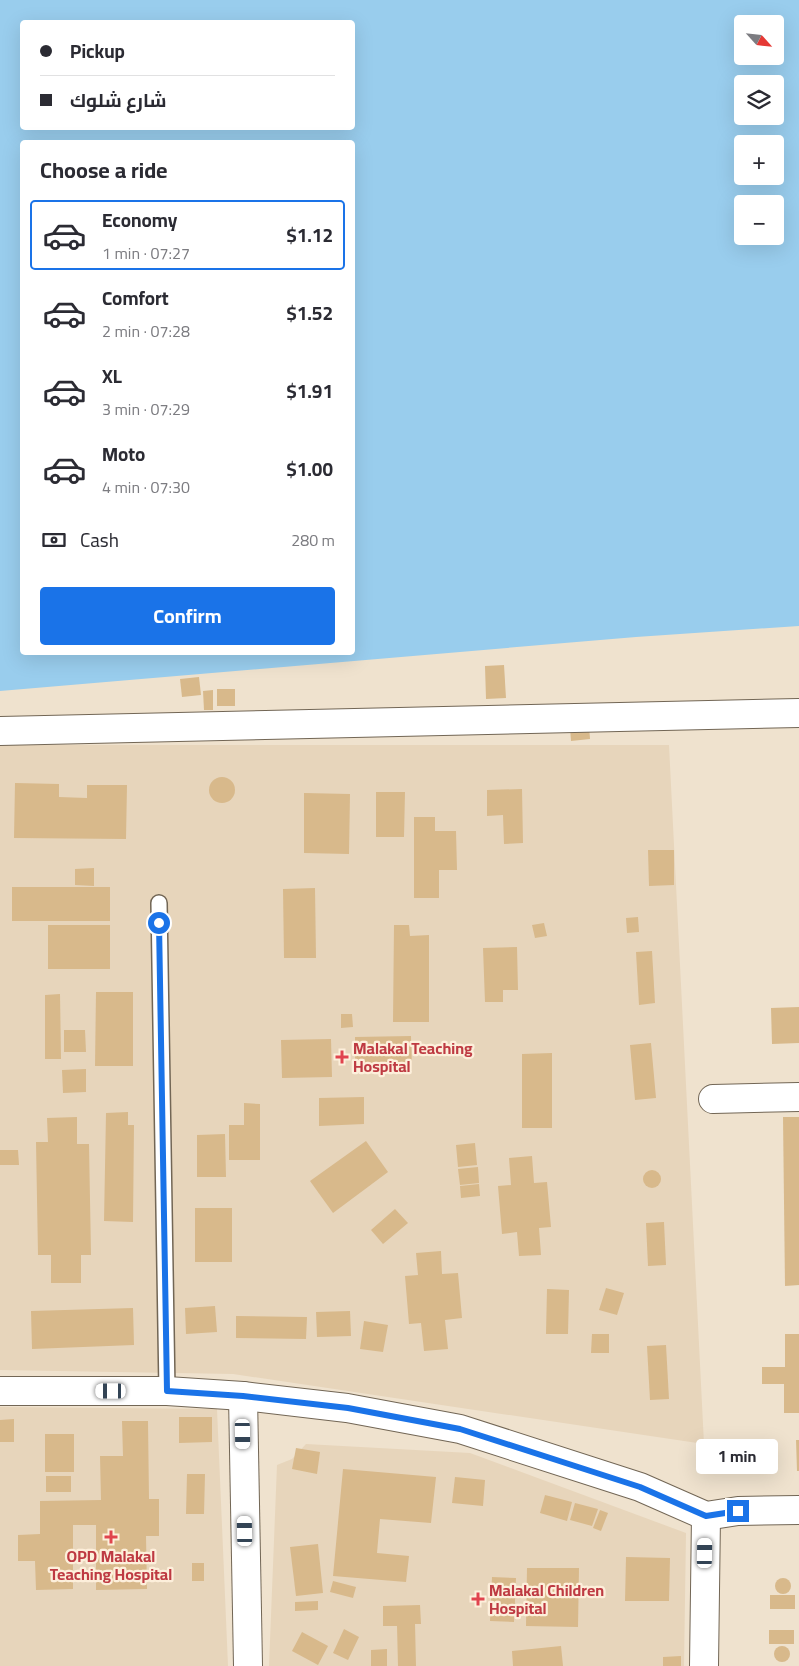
<!DOCTYPE html>
<meta charset="utf-8">
<style>
body{margin:0;font-family:Georgia,Cairo,serif;background:#f2f2f3;color:#2b2b33;height:100vh;display:flex;flex-direction:column;font-size:19px;white-space:nowrap}
*{box-sizing:border-box;margin:0}
p{font-size:16px;color:#7c7c81}
.icon{flex:none;width:28px;height:28px;fill:none;stroke:currentColor;stroke-width:2;stroke-linecap:round;stroke-linejoin:round}
.map{position:relative;flex:1;overflow:hidden}
.drawer{position:absolute;left:20px;top:140px;width:335px;height:515px;display:flex;flex-direction:column;background:#fff;border-radius:5px;box-shadow:0 5px 20px #0002}
.drawer>*{flex:none}
.top-card{position:absolute;left:20px;top:20px;width:335px;height:110px;border-radius:5px;box-shadow:0 5px 20px #0002;display:grid;align-content:center;height:110px;padding:0 20px;background:#fff}
.needle{width:32px;rotate:117deg}
.controls{position:absolute;left:734px;top:15px;display:grid;gap:10px}
.controls a{display:grid;place-items:center;width:50px;height:50px;border-radius:5px;background:#fff;box-shadow:0 5px 20px #0002;font-size:25px}
.end{position:absolute;width:22px;height:22px;margin:-11px;border:6px solid #1a73e8;background:#fff;box-shadow:0 0 0 2px #fff}
.from{border-radius:50%}
.bubble{position:absolute;height:35px;border-radius:5px;background:#fff;box-shadow:0 5px 20px #0002;font-size:16px;font-weight:700;line-height:35px;text-align:center}
.car{position:absolute;width:15px;height:30px;margin:-15px -8px;border-radius:6px;box-shadow:0 0 4px 1px #0007;background:linear-gradient(#fff 24%,#345 0 40%,#fff 0 76%,#345 0 86%,#fff 0)}
.top-card b{display:flex;align-items:center;gap:18px;height:48px;font-size:19px}
.top-card b+b{border-top:1px solid #e1e1e2}
.top-card i{width:12px;height:12px;background:#2b2b33}
ul{padding:0;list-style:none}
li{display:flex;align-items:center;gap:15px;height:70px;margin:0 10px 8px;padding:0 10px;border:2px solid transparent;border-radius:5px}
li div{flex:1}
li b{display:block;font-size:19px}
li em{font-style:normal;font-weight:700}
li.on{border-color:#1a73e8}
li>.icon{width:45px;height:45px;stroke-width:1.5}
h2{padding:0 20px;font-size:22px;line-height:60px}
.pay{display:flex;align-items:center;gap:12px;height:55px;padding:0 20px;font-size:19px}
.pay p{margin-inline-start:auto}
.button{display:flex;gap:10px;margin-top:auto;padding:10px 20px}
.button a{flex:1;height:58px;border-radius:5px;background:#1a73e8;color:#fff;font-size:20px;font-weight:700;line-height:58px;text-align:center}
.map>svg:first-child{display:block}
.built{fill:#e7d5bb}
.water{fill:#99cded;fill-rule:evenodd}
.building{fill:#d8b98b}
.lines{fill:none;stroke-linecap:round;stroke-linejoin:round}
.service-casing{stroke:#726655;stroke-width:18}
.minor-casing{stroke:#726655;stroke-width:30}
.tertiary-casing{stroke:#726655;stroke-width:30}
.service{stroke:#fff;stroke-width:15}
.minor{stroke:#fff;stroke-width:28}
.tertiary{stroke:#fff;stroke-width:28}
.route{stroke:#1a73e8;stroke-width:6}
.health-dot{fill:#e0444e;stroke:#fdefdb;stroke-width:2}
.labels{text-anchor:middle;dominant-baseline:central;stroke-width:4.5;stroke-linejoin:round;paint-order:stroke}
.health-label{font-size:16px;font-weight:bold;fill:#be3a42;stroke:#fdefdb;text-anchor:start}
</style>
<div class="map">
<svg width="799" height="1666" viewBox="0 0 799 1666">
<rect width="100%" height="100%" fill="#efe2ce"/>
<!-- built -->
<g class="built">
<path d="M 0,745 L 669,745 L 704,1444 L 233,1374 L 0,1370 Z"/>
<path d="M 0,1407 L 217,1409 L 228,1666 L 0,1666 Z"/>
<path d="M 306,1444 L 470,1453 L 686,1533 L 684,1666 L 269,1666 L 277,1465 L 292,1459 Z"/>
</g>
<!-- water -->
<path class="water" d="M 0,0 L 799,0 L 799,626 L 636,637 L 0,691 ZM 22,22 L 352,22 L 352,128 L 22,128 ZM 742,24 L 775,24 L 775,56 L 742,56 ZM 742,84 L 775,84 L 775,116 L 742,116 ZM 22,142 L 352,142 L 352,652 L 22,652 ZM 742,144 L 775,144 L 775,176 L 742,176 ZM 742,204 L 775,204 L 775,236 L 742,236 Z"/>
<!-- building -->
<g class="building">
<path d="M 504,665 L 506,698 L 486,699 L 485,666 Z"/>
<path d="M 199,677 L 201,695 L 182,697 L 180,679 Z"/>
<rect x="217" y="689" width="18" height="17"/>
<path d="M 213,690 L 213,710 L 204,710 L 203,691 Z"/>
<path d="M 589,725 L 590,739 L 571,741 L 570,727 Z"/>
<circle cx="222" cy="790" r="13"/>
<path d="M 15,783 L 59,784 L 59,797 L 87,798 L 87,785 L 127,785 L 126,839 L 14,838 Z"/>
<path d="M 522,789 L 523,843 L 504,844 L 503,815 L 487,816 L 487,790 Z"/>
<path d="M 376,792 L 405,792 L 404,837 L 376,837 Z"/>
<path d="M 304,793 L 350,794 L 349,854 L 304,853 Z"/>
<path d="M 414,817 L 435,817 L 435,831 L 456,831 L 457,870 L 439,870 L 439,898 L 414,898 Z"/>
<path d="M 648,850 L 674,850 L 674,885 L 649,886 Z"/>
<path d="M 94,868 L 94,886 L 75,885 L 75,869 Z"/>
<rect x="12" y="887" width="98" height="34"/>
<path d="M 315,888 L 316,958 L 284,958 L 283,889 Z"/>
<path d="M 638,917 L 639,932 L 627,933 L 626,918 Z"/>
<path d="M 544,923 L 547,936 L 535,938 L 532,925 Z"/>
<rect x="48" y="925" width="62" height="44"/>
<path d="M 394,925 L 409,925 L 410,936 L 429,935 L 429,1022 L 393,1022 Z"/>
<path d="M 517,947 L 518,990 L 503,990 L 503,1002 L 485,1002 L 483,948 Z"/>
<path d="M 652,951 L 655,1003 L 639,1005 L 636,952 Z"/>
<path d="M 96,992 L 133,992 L 133,1066 L 95,1066 Z"/>
<path d="M 60,994 L 61,1059 L 45,1059 L 45,995 Z"/>
<path d="M 799,1007 L 799,1043 L 772,1044 L 771,1008 Z"/>
<path d="M 341,1014 L 352,1014 L 353,1027 L 341,1028 Z"/>
<path d="M 64,1030 L 85,1030 L 86,1052 L 64,1052 Z"/>
<path d="M 411,1036 L 412,1071 L 355,1072 L 355,1037 Z"/>
<path d="M 331,1039 L 332,1077 L 282,1078 L 281,1040 Z"/>
<path d="M 651,1043 L 656,1098 L 635,1100 L 630,1045 Z"/>
<path d="M 552,1053 L 552,1128 L 522,1128 L 522,1054 Z"/>
<path d="M 86,1069 L 86,1092 L 63,1093 L 62,1070 Z"/>
<path d="M 364,1097 L 364,1124 L 319,1126 L 319,1098 Z"/>
<path d="M 244,1103 L 260,1104 L 260,1160 L 229,1160 L 229,1125 L 244,1125 Z"/>
<path d="M 128,1112 L 128,1125 L 134,1125 L 133,1222 L 104,1221 L 106,1113 Z"/>
<path d="M 77,1117 L 77,1144 L 89,1144 L 91,1255 L 81,1255 L 81,1283 L 51,1283 L 51,1255 L 38,1255 L 36,1142 L 48,1142 L 47,1118 Z"/>
<path d="M 783,1117 L 799,1117 L 799,1285 L 785,1286 Z"/>
<path d="M 225,1134 L 226,1177 L 197,1177 L 197,1135 Z"/>
<path d="M 366,1141 L 388,1172 L 333,1213 L 310,1181 Z"/>
<path d="M 475,1143 L 477,1165 L 458,1167 L 456,1145 Z"/>
<path d="M 0,1150 L 18,1150 L 19,1165 L 0,1165 Z"/>
<path d="M 532,1156 L 534,1183 L 547,1182 L 551,1227 L 539,1228 L 541,1255 L 519,1256 L 517,1232 L 502,1234 L 498,1186 L 511,1185 L 509,1158 Z"/>
<path d="M 478,1167 L 479,1183 L 460,1185 L 458,1169 Z"/>
<circle cx="652" cy="1179" r="9"/>
<path d="M 479,1184 L 480,1196 L 461,1198 L 460,1186 Z"/>
<rect x="195" y="1208" width="37" height="54"/>
<path d="M 395,1209 L 408,1223 L 383,1244 L 371,1230 Z"/>
<path d="M 664,1222 L 666,1265 L 648,1266 L 646,1223 Z"/>
<path d="M 441,1251 L 442,1274 L 458,1273 L 462,1318 L 445,1320 L 448,1349 L 424,1351 L 421,1323 L 409,1324 L 405,1276 L 418,1275 L 416,1253 Z"/>
<path d="M 606,1288 L 624,1293 L 617,1315 L 599,1310 Z"/>
<path d="M 547,1289 L 569,1290 L 568,1334 L 546,1334 Z"/>
<path d="M 215,1306 L 217,1332 L 186,1334 L 185,1308 Z"/>
<path d="M 133,1308 L 134,1345 L 32,1349 L 31,1311 Z"/>
<path d="M 350,1311 L 351,1336 L 317,1337 L 316,1312 Z"/>
<path d="M 236,1316 L 307,1317 L 306,1339 L 236,1338 Z"/>
<path d="M 364,1321 L 388,1325 L 383,1352 L 360,1349 Z"/>
<path d="M 592,1334 L 609,1334 L 609,1353 L 591,1353 Z"/>
<path d="M 785,1334 L 799,1334 L 799,1413 L 784,1413 L 784,1384 L 762,1384 L 762,1367 L 785,1367 Z"/>
<path d="M 666,1345 L 669,1399 L 650,1400 L 647,1346 Z"/>
<path d="M 179,1417 L 212,1417 L 212,1442 L 179,1443 Z"/>
<path d="M 14,1419 L 14,1442 L 0,1442 L 0,1420 Z"/>
<path d="M 122,1421 L 148,1421 L 149,1499 L 159,1499 L 159,1536 L 146,1536 L 147,1589 L 96,1590 L 96,1525 L 73,1525 L 73,1589 L 36,1590 L 35,1561 L 18,1561 L 18,1535 L 40,1534 L 40,1501 L 101,1500 L 100,1456 L 123,1456 Z"/>
<rect x="45" y="1434" width="29" height="38"/>
<path d="M 796,1440 L 799,1440 L 799,1471 L 797,1471 Z"/>
<path d="M 296,1448 L 320,1452 L 317,1474 L 292,1469 Z"/>
<path d="M 343,1469 L 436,1477 L 431,1523 L 380,1519 L 377,1553 L 409,1556 L 406,1582 L 333,1576 Z"/>
<path d="M 187,1474 L 205,1474 L 204,1514 L 186,1514 Z"/>
<rect x="46" y="1476" width="25" height="16"/>
<path d="M 455,1477 L 485,1480 L 483,1506 L 452,1503 Z"/>
<path d="M 545,1495 L 572,1502 L 567,1521 L 540,1513 Z"/>
<path d="M 575,1503 L 598,1509 L 592,1526 L 570,1520 Z"/>
<path d="M 600,1510 L 608,1513 L 601,1531 L 593,1528 Z"/>
<path d="M 318,1544 L 323,1593 L 296,1596 L 290,1547 Z"/>
<path d="M 626,1557 L 670,1558 L 669,1601 L 625,1601 Z"/>
<rect x="192" y="1563" width="12" height="18"/>
<path d="M 527,1568 L 579,1568 L 578,1627 L 526,1626 Z"/>
<path d="M 492,1577 L 516,1578 L 514,1622 L 490,1621 Z"/>
<circle cx="783" cy="1586" r="8"/>
<path d="M 333,1581 L 356,1587 L 353,1598 L 330,1592 Z"/>
<rect x="770" y="1595" width="25" height="14"/>
<path d="M 318,1601 L 318,1610 L 295,1611 L 295,1602 Z"/>
<path d="M 420,1605 L 421,1624 L 415,1624 L 416,1666 L 398,1666 L 397,1626 L 383,1626 L 383,1606 Z"/>
<path d="M 344,1629 L 359,1637 L 348,1660 L 333,1653 Z"/>
<rect x="769" y="1630" width="25" height="14"/>
<path d="M 302,1632 L 328,1646 L 318,1665 L 292,1651 Z"/>
<path d="M 561,1646 L 563,1666 L 513,1666 L 512,1651 Z"/>
<circle cx="782" cy="1654" r="8"/>
<path d="M 387,1649 L 387,1666 L 371,1666 L 371,1650 Z"/>
<path d="M 681,1656 L 681,1666 L 663,1666 L 663,1657 Z"/>
</g>
<g class="lines">
<defs>
<path id="service" d="M 159,903 L 167,1391"/>
<g id="minor">
<path d="M 0,731 L 799,713"/>
<path d="M 713,1099 L 799,1097"/>
<path d="M 243,1396 L 248,1666"/>
<path d="M 704,1666 L 706,1516"/>
</g>
<path id="tertiary" d="M 0,1391 L 167,1391 L 243,1396 L 347,1408 L 460,1429 L 640,1487 L 706,1516 L 738,1511 L 799,1510"/>
</defs>
<!-- service casing -->
<use href="#service" class="service-casing"/>
<!-- minor casing -->
<use href="#minor" class="minor-casing"/>
<!-- tertiary casing -->
<use href="#tertiary" class="tertiary-casing"/>
<!-- service -->
<use href="#service" class="service"/>
<!-- minor -->
<use href="#minor" class="minor"/>
<!-- tertiary -->
<use href="#tertiary" class="tertiary"/>
</g>
<g class="lines">
<!-- route -->
<path class="route" d="M 159,923 L 167,1391 L 243,1396 L 348,1408 L 460,1429 L 640,1487 L 706,1516 L 738,1511"/>
</g>
<!-- markers -->
<g class="health-dot">
<path d="M339.5 1049.5h5v5h5v5h-5v5h-5v-5h-5v-5h5z"/>
<path d="M108.5 1529.5h5v5h5v5h-5v5h-5v-5h-5v-5h5z"/>
<path d="M475.5 1591.5h5v5h5v5h-5v5h-5v-5h-5v-5h5z"/>
</g>
<g class="labels">
<!-- health labels -->
<g class="health-label">
<text x="353" y="1048">Malakal Teaching<tspan x="353" dy="18">Hospital</tspan></text>
<text x="111" y="1556" text-anchor="middle">OPD Malakal<tspan x="111" dy="18">Teaching Hospital</tspan></text>
<text x="489" y="1590">Malakal Children<tspan x="489" dy="18">Hospital</tspan></text>
</g>
</g>
</svg>
<div class="controls">
<a><svg class="needle" viewBox="-14 -14 28 28"><path d="M0-13l5 13h-10z" fill="#e53935"/><path d="M0 13l5-13h-10z" fill="#7c7c81"/></svg></a>
<a><svg class="icon" aria-label="layers" viewBox="0 0 24 24"><path d="M12 4l9 5-9 5-9-5zM3 14l9 5 9-5"/></svg></a>
<a>+</a>
<a>−</a>
</div>
<i class="end from" style="left:159px;top:923px"></i>
<i class="end" style="left:738px;top:1511px"></i>
<div class="bubble" style="left:696px;top:1439px;width:82px">1 min</div>
<i class="car" style="left:111px;top:1391px;rotate:270deg"></i>
<i class="car" style="left:243px;top:1434px;rotate:179deg"></i>
<i class="car" style="left:245px;top:1531px;rotate:359deg"></i>
<i class="car" style="left:705px;top:1553px;rotate:1deg"></i>
<div class="top-card">
<b><i class="from"></i>Pickup</b>
<b><i></i>شارع شلوك</b>
</div>
<section class="drawer">
<h2>Choose a ride</h2>
<ul>
<li class="on"><svg class="icon" aria-label="car" viewBox="0 0 24 24"><path d="M5 17H2v-5l4-1 3-4h7l3 4 3 1v5h-3M9 17h6M6 11h13"/><circle cx="7" cy="17" r="2"/><circle cx="17" cy="17" r="2"/></svg><div><b>Economy</b><p>1 min · 07:27</p></div><em>$1.12</em></li>
<li><svg class="icon" aria-label="car" viewBox="0 0 24 24"><path d="M5 17H2v-5l4-1 3-4h7l3 4 3 1v5h-3M9 17h6M6 11h13"/><circle cx="7" cy="17" r="2"/><circle cx="17" cy="17" r="2"/></svg><div><b>Comfort</b><p>2 min · 07:28</p></div><em>$1.52</em></li>
<li><svg class="icon" aria-label="car" viewBox="0 0 24 24"><path d="M5 17H2v-5l4-1 3-4h7l3 4 3 1v5h-3M9 17h6M6 11h13"/><circle cx="7" cy="17" r="2"/><circle cx="17" cy="17" r="2"/></svg><div><b>XL</b><p>3 min · 07:29</p></div><em>$1.91</em></li>
<li><svg class="icon" aria-label="car" viewBox="0 0 24 24"><path d="M5 17H2v-5l4-1 3-4h7l3 4 3 1v5h-3M9 17h6M6 11h13"/><circle cx="7" cy="17" r="2"/><circle cx="17" cy="17" r="2"/></svg><div><b>Moto</b><p>4 min · 07:30</p></div><em>$1.00</em></li>
</ul>
<div class="pay"><svg class="icon" aria-label="cash" viewBox="0 0 24 24"><path d="M3 7h18v10H3z"/><circle cx="12" cy="12" r="2"/></svg>Cash<p>280 m</p></div>
<div class="button"><a>Confirm</a></div>
</section>
</div>
